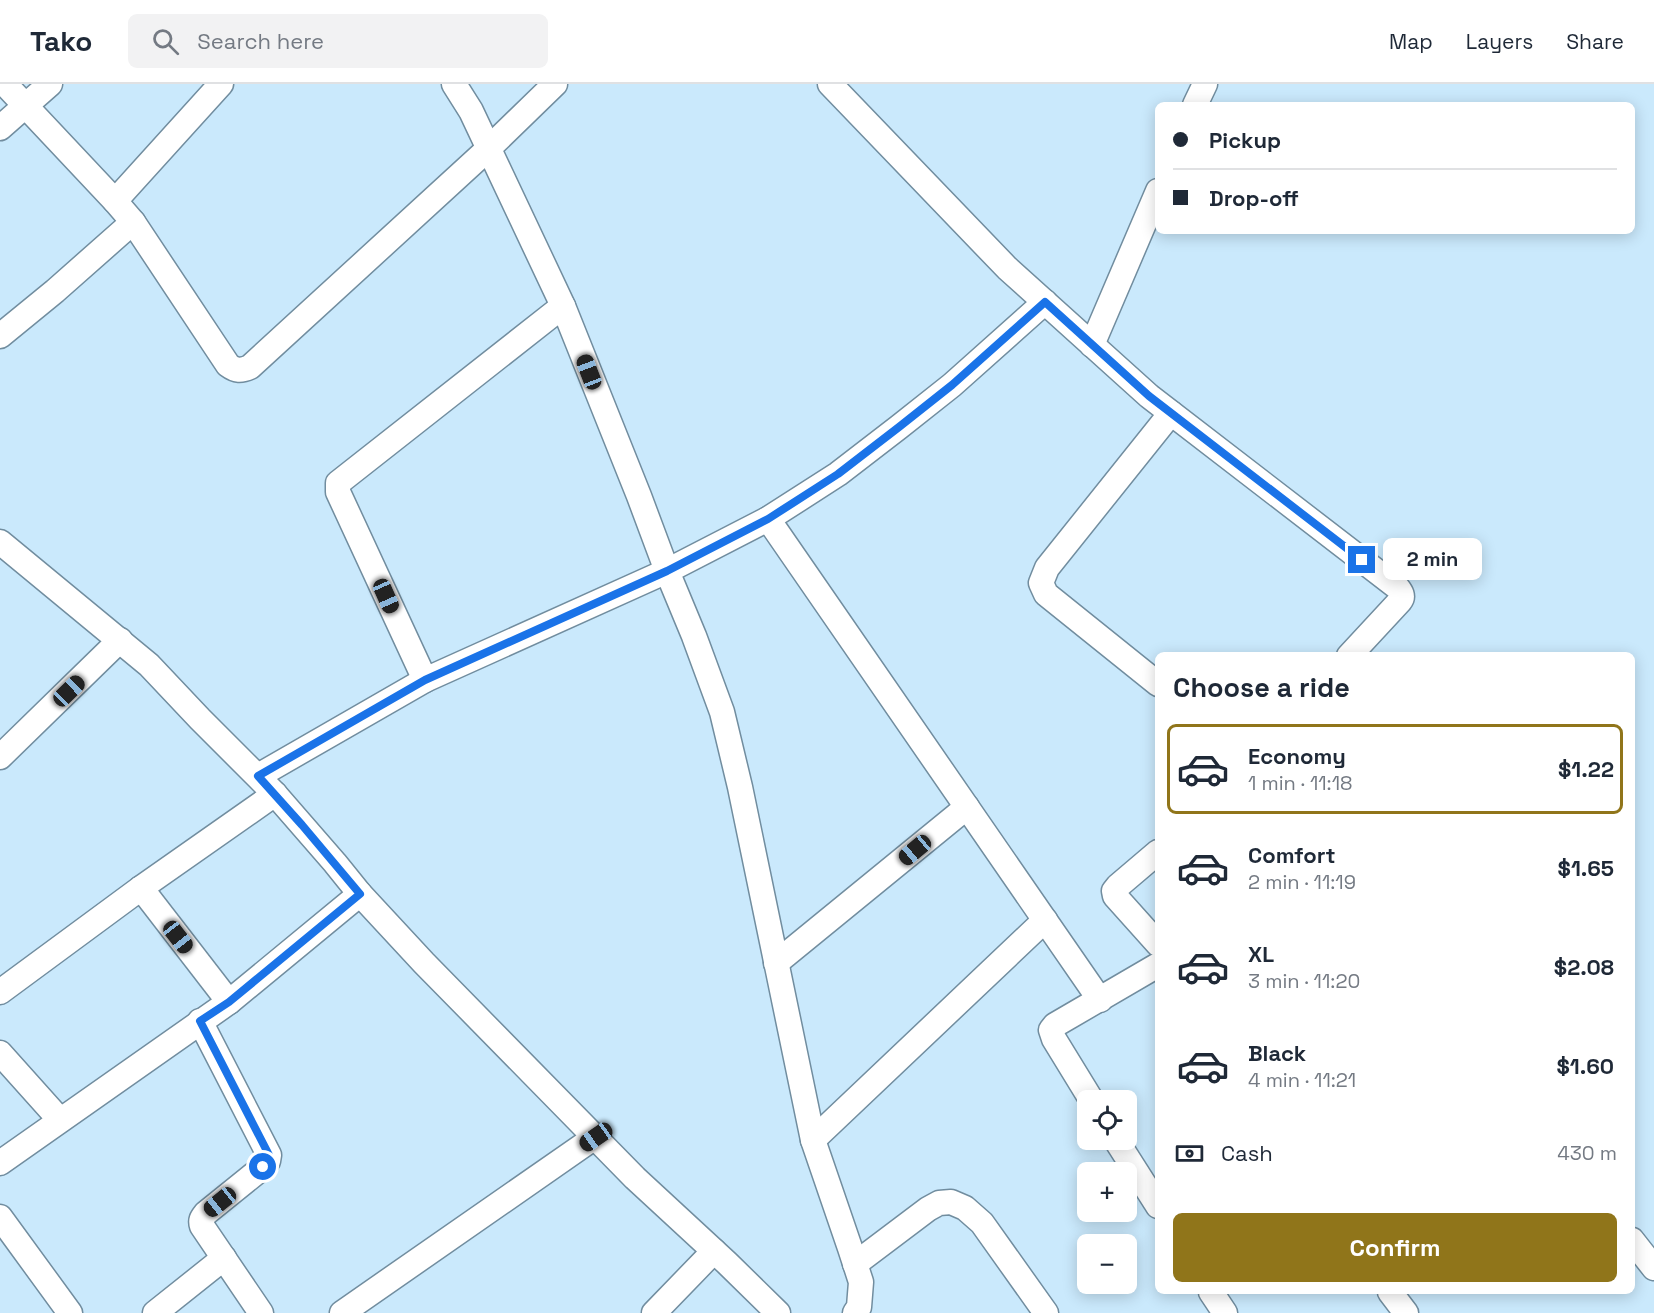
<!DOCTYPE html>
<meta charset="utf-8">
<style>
body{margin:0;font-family:"Space Grotesk",sans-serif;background:#f2f2f3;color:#1f2937;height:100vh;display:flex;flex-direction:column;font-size:22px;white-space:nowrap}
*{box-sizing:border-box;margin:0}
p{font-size:20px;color:#747a83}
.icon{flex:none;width:33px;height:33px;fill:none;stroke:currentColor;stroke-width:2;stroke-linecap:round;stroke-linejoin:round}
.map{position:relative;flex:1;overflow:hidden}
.panel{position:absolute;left:1155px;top:568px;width:480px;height:642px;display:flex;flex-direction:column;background:#fff;border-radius:9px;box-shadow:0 3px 15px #0003}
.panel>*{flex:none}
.banner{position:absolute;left:1155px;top:18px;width:480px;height:132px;border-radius:9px;box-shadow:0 3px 15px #0003;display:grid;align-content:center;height:132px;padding:0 18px;background:#fff}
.controls{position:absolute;left:1077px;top:1006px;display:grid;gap:12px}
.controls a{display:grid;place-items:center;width:60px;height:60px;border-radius:9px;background:#fff;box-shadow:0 3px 15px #0003;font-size:30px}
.end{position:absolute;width:27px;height:27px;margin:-14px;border:8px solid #1a73e8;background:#fff;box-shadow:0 0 0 3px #fff}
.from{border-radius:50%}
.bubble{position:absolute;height:42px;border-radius:9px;background:#fff;box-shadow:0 3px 15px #0003;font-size:20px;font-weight:700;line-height:42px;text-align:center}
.car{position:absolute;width:18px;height:36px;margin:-18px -9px;border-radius:8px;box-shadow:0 0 4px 2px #0007;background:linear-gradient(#222 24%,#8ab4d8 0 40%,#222 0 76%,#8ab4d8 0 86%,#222 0)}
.banner b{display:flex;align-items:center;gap:21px;height:57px;font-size:22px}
.banner b+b{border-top:2px solid #e0e1e3}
.banner i{width:15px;height:15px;background:#1f2937}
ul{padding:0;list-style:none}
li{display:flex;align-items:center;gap:18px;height:90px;margin:0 12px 9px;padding:0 6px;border:3px solid transparent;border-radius:9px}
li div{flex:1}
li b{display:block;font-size:22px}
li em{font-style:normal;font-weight:700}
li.current{border-color:#90751a}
li>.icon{width:54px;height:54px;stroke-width:1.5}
h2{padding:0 18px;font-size:27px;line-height:72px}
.pay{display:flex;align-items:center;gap:15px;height:66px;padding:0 18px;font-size:22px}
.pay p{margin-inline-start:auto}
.primary-button{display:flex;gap:12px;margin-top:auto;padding:12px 18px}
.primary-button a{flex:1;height:69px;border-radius:9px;background:#90751a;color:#fff;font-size:24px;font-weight:700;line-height:69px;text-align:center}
header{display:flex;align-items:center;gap:36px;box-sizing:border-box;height:84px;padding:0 30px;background:#fff;border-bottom:2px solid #e0e1e3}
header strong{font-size:28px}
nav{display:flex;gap:33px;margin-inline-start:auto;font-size:21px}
.search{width:420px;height:54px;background:#f2f2f3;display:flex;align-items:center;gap:15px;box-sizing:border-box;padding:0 21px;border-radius:9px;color:#747a83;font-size:22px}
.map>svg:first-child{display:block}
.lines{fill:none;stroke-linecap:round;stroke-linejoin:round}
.street-casing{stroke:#718d9f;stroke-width:27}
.street{stroke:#fff;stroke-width:24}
.route{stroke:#1a73e8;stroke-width:8}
</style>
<header>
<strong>Tako</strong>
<div class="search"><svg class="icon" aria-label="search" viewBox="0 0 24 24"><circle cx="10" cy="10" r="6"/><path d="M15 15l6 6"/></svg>Search here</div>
<nav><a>Map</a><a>Layers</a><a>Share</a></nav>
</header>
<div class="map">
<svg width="1654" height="1229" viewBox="0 0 1654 1229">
<rect width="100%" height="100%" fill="#cae9fc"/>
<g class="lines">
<defs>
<g id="street">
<path d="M 5,0 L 115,117 L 133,138 L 228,281 C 236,287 241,287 250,283 L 488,65 L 555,0"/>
<path d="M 454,0 L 471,27 L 563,222 L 639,412 L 667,487 L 694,552 L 722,628 L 740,703 L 813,1056 L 850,1164 L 861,1198 L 859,1223 L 855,1229"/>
<path d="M 830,0 L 1007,184 L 1149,312 L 1397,503 C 1401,508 1404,512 1400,517 L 1349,572"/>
<path d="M 1195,21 L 1205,0"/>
<path d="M 0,44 L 50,0"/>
<path d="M 115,117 L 221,0"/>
<path d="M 0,252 L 55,207 L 133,138"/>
<path d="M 1092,261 L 1158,107"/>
<path d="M 768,435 L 1100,916"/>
<path d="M 0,458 L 149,581 L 200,635 L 275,710 L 335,779 L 360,810 L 424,879 L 635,1094 L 727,1179 L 778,1229"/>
<path d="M 425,596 L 338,408 L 338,399 L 563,222"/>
<path d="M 1158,600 L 1046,510 L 1041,499 L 1047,484 L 1171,329"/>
<path d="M 0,673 L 120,556"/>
<path d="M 258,692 L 425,596 L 667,487 L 768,435 L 838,390 L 899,343 L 952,301 L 1045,218"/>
<path d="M 1158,768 L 1118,802 L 1114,807 L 1115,812 L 1158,860"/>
<path d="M 141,804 L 229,918"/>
<path d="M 776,879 L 967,723"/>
<path d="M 0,908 L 141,804 L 275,710"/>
<path d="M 200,937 L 269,1071 L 268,1077 L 263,1083 L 206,1129 C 202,1134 200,1136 202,1142 L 261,1229"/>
<path d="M 0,969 L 60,1036"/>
<path d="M 1092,1017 L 1054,955 L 1051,946 L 1055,941 L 1158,881"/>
<path d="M 813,1056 L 1045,836"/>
<path d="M 1116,1056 L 1158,1122"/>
<path d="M 0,1079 L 229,918 L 360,810"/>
<path d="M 0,1133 L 70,1229"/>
<path d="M 1632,1156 L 1654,1184"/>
<path d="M 855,1180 L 928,1125 L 939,1119 L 951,1118 L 965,1124 L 982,1139 L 1046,1229"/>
<path d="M 1211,1208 L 1225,1229"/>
<path d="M 1390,1208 L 1406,1229"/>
<path d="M 155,1229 L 224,1174"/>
<path d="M 342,1229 L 595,1053"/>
<path d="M 654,1229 L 714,1167"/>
</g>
</defs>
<!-- street casing -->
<use href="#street" class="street-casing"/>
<!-- street -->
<use href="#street" class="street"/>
</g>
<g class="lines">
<!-- route -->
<path class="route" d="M 263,1083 L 268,1077 L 269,1071 L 200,937 L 229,918 L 360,810 L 302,741 L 258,692 L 425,596 L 667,487 L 768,435 L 838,390 L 899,343 L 952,301 L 1045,218 L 1149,312 L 1362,476"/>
</g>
</svg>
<div class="controls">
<a><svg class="icon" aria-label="locate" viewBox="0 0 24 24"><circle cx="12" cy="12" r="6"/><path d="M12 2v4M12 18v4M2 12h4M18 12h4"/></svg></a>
<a>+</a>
<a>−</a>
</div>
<i class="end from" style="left:263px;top:1083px"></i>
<i class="end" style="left:1362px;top:476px"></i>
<div class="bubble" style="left:1383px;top:454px;width:99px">2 min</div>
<i class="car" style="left:589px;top:288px;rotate:339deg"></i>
<i class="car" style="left:386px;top:512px;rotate:156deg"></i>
<i class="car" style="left:69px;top:607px;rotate:46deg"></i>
<i class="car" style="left:915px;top:766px;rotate:230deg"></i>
<i class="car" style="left:178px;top:853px;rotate:142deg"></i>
<i class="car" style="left:596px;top:1053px;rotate:235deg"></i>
<i class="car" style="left:220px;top:1118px;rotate:231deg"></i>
<div class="banner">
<b><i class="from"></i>Pickup</b>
<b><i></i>Drop-off</b>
</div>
<section class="panel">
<h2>Choose a ride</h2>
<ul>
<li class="current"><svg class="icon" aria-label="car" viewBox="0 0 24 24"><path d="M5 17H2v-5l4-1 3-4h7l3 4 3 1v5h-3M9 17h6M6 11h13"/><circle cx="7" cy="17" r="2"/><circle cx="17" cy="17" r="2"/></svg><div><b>Economy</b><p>1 min · 11:18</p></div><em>$1.22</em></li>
<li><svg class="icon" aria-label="car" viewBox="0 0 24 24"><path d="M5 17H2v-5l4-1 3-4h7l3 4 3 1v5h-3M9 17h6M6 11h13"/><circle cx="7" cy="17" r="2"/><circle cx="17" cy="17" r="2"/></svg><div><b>Comfort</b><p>2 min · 11:19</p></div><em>$1.65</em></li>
<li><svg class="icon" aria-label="car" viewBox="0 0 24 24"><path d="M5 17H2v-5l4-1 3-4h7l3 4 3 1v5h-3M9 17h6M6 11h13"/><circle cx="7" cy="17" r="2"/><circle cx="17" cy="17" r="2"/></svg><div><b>XL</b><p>3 min · 11:20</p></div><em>$2.08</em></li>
<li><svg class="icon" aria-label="car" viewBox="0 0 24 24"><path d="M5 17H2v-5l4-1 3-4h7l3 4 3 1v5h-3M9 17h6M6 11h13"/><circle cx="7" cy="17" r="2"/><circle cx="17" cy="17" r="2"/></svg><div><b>Black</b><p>4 min · 11:21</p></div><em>$1.60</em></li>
</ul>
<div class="pay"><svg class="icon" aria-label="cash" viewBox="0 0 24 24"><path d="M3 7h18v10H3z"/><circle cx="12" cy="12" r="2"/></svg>Cash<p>430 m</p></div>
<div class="primary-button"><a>Confirm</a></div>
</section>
</div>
